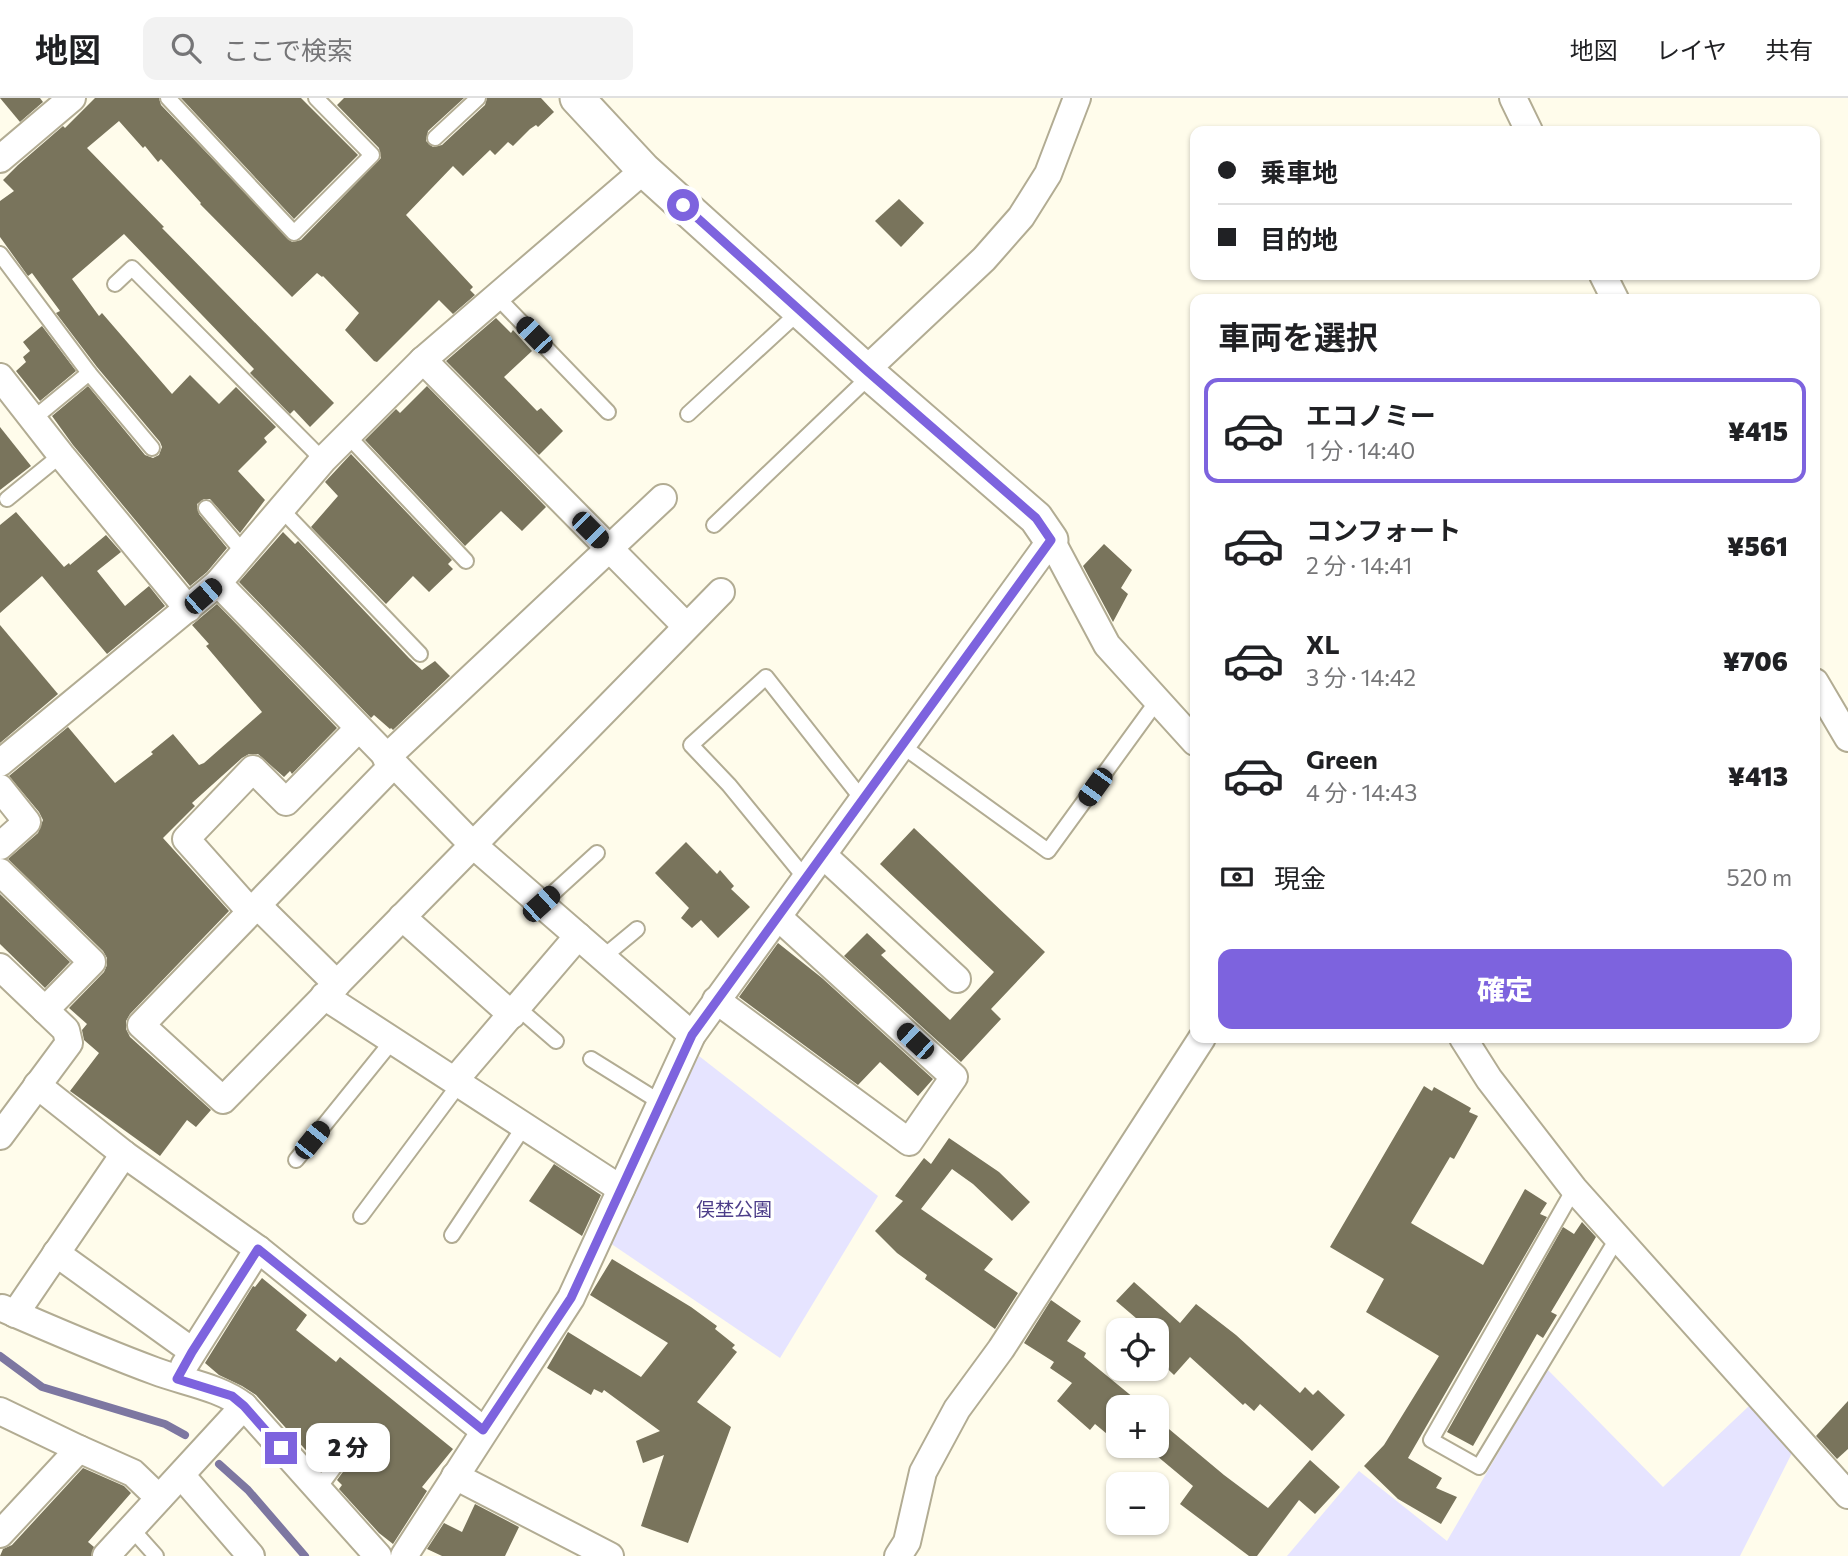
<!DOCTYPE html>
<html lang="ja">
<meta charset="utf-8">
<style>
body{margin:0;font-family:Commissioner,"Noto Sans JP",sans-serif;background:#f2f2f2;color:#202124;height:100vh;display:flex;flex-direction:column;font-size:26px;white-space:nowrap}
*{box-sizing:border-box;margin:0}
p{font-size:23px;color:#757577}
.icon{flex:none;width:38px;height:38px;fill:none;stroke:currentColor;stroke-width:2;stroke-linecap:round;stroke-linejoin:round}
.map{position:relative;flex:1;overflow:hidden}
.drawer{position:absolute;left:1190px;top:196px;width:630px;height:749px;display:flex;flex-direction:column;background:#fff;border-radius:14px;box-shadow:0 2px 5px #0004}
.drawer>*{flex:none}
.hud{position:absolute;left:1190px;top:28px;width:630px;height:154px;border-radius:14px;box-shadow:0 2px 5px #0004;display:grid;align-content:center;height:154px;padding:0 28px;background:#fff}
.tools{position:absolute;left:1106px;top:1220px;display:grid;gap:14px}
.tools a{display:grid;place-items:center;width:63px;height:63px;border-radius:14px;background:#fff;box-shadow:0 2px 5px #0004;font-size:35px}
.end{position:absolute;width:32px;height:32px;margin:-16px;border:9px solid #7d63de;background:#fff;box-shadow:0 0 0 4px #fff}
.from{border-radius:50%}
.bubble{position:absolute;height:49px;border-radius:14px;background:#fff;box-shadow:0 2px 5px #0004;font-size:23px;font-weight:800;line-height:49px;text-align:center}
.car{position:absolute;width:21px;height:42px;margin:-21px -10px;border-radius:9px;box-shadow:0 0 5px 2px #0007;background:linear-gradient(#222 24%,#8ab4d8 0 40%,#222 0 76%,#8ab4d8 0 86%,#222 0)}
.hud b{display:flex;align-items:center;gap:24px;height:66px;font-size:26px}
.hud b+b{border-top:2px solid #e0e0e0}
.hud i{width:18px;height:18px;background:#202124}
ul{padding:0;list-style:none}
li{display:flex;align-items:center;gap:21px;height:105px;margin:0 14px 10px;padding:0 14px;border:4px solid transparent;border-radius:14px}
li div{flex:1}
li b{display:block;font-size:26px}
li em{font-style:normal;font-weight:800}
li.current{border-color:#7d63de}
li>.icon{width:63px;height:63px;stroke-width:1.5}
h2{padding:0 28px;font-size:32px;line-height:84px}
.pay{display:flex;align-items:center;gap:18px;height:77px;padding:0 28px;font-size:26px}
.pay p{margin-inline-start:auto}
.cta{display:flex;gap:14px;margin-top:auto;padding:14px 28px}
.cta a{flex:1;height:80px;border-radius:14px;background:#7d63de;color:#fff;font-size:28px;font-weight:800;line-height:80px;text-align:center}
header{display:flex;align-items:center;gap:42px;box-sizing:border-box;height:98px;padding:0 35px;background:#fff;border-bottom:2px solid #e0e0e0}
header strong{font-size:33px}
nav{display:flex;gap:38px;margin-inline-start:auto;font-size:24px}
.search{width:490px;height:63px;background:#f2f2f2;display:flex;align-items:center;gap:18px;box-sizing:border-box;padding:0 24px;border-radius:14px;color:#757577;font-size:26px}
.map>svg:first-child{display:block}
.green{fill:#e6e4ff}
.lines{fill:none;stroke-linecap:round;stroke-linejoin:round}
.stream{stroke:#7d77a1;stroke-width:8}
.building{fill:#79745c}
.service-casing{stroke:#b2ac93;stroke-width:18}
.minor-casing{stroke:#b2ac93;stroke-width:30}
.tertiary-casing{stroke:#b2ac93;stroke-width:37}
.service{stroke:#fff;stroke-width:14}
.minor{stroke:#fff;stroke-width:26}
.tertiary{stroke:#fff;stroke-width:33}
.route{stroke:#7d63de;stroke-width:9}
.labels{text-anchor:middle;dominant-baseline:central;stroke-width:7;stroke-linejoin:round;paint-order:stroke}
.park-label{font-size:19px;fill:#4c3d89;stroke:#fff}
</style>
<header>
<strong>地図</strong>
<div class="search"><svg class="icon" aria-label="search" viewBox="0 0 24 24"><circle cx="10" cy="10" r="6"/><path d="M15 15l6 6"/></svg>ここで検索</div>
<nav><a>地図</a><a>レイヤ</a><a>共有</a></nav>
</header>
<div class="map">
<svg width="1848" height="1458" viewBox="0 0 1848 1458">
<rect width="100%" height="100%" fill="#fffceb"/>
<!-- green -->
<g class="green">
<path d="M 699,958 L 878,1098 L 780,1260 L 607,1143 Z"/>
<path d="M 1547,1271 L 1663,1389 L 1749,1308 L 1793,1353 L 1740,1458 L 1287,1458 L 1359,1373 L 1447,1443 Z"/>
</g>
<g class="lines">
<!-- stream -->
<g class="stream">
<path d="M 0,1258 L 42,1289 L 165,1326 L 185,1337"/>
<path d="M 219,1366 L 248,1392 L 305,1458"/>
</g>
</g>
<!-- building -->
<g class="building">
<path d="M 0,0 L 40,0 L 43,4 L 20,24 Z"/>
<path d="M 95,0 L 159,0 L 161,7 L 292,144 L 301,142 L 381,60 L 379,50 L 337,7 L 344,0 L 464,0 L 428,33 L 426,43 L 433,49 L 442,47 L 485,7 L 487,0 L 541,0 L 554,14 L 538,29 L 536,27 L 530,31 L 513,48 L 508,44 L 495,57 L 490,52 L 463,78 L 453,68 L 406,117 L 473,189 L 470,192 L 475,197 L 453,216 L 439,202 L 377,264 L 374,263 L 345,232 L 359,215 L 323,178 L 322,179 L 317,175 L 292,199 L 200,106 L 201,105 L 161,61 L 158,64 L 145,48 L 143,50 L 119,23 L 87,50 L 164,129 L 162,130 L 334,305 L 310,329 L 294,312 L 290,316 L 250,275 L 254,271 L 124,136 L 72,181 L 99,218 L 102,215 L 172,296 L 190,277 L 219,306 L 236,289 L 276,329 L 264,340 L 267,344 L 238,373 L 265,402 L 240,435 L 210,401 L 204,401 L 197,406 L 199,416 L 227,450 L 207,474 L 190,488 L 73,347 L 52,318 L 88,288 L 145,357 L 153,360 L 159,357 L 162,349 L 160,344 L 97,269 L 56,215 L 60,213 L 32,175 L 28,178 L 0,139 L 0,103 L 14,93 L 3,82 L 18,67 L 63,28 L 65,30 Z"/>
<path d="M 181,0 L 301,0 L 358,57 L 294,121 Z"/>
<path d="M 899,101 L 924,125 L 901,149 L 875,123 Z"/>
<path d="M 496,220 L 511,235 L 513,232 L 532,253 L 504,279 L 537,313 L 541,310 L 563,333 L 539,357 L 446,263 Z"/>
<path d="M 42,228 L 76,273 L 40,303 L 16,273 L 26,264 L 23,259 L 30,253 L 23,244 Z"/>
<path d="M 427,288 L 546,409 L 522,433 L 501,413 L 465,448 L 365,342 L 396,311 L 400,315 Z"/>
<path d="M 0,329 L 31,368 L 0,392 Z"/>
<path d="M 351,356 L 452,462 L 448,466 L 453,471 L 429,494 L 413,478 L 386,506 L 311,429 L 338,398 L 325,384 Z"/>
<path d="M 16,414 L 64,469 L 69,465 L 70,467 L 106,437 L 121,454 L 97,473 L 125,508 L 149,488 L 165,508 L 107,556 L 42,478 L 0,515 L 0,427 Z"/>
<path d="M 283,434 L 295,446 L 298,443 L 409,560 L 422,572 L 435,563 L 450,578 L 393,632 L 391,630 L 390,631 L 374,617 L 371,620 L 239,484 Z"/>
<path d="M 1104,446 L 1132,472 L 1121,490 L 1128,496 L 1113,524 L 1083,468 Z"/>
<path d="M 217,506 L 337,630 L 292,676 L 290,673 L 284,679 L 258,656 L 249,656 L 242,660 L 192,705 L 195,708 L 163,740 L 229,813 L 130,916 L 126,923 L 126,931 L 130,939 L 211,1012 L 196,1029 L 187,1022 L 160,1058 L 70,993 L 99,955 L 84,942 L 82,932 L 87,926 L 69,910 L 104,874 L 107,867 L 107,860 L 103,853 L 8,761 L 38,735 L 43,722 L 39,714 L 9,678 L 68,629 L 115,685 L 153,656 L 151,654 L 173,636 L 199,667 L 204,665 L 262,614 L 206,548 L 209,546 L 192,527 Z"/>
<path d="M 0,527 L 58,596 L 0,645 Z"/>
<path d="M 914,730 L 1045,854 L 991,911 L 1001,921 L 961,964 L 844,858 L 867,835 L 886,853 L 881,857 L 950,922 L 994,874 L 880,766 Z"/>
<path d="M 686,744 L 717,776 L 720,772 L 734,788 L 731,791 L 750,809 L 718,840 L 701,822 L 692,830 L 681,820 L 689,810 L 655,775 Z"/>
<path d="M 0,796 L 70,864 L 45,890 L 0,846 Z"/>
<path d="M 778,845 L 822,880 L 933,981 L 918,998 L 880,964 L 858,987 L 739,899 Z"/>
<path d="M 1424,988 L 1432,993 L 1434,989 L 1471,1010 L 1469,1014 L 1478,1018 L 1454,1061 L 1450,1059 L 1411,1125 L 1483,1167 L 1525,1091 L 1547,1105 L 1540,1116 L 1547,1119 L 1408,1360 L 1442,1380 L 1436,1390 L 1457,1399 L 1441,1426 L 1398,1401 L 1364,1368 L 1384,1347 L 1439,1258 L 1366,1214 L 1384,1181 L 1330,1149 Z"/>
<path d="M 949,1040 L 999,1074 L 1030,1104 L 1012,1123 L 973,1086 L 952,1071 L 921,1111 L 993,1161 L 984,1172 L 1018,1195 L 995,1231 L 925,1181 L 927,1177 L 897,1155 L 875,1133 L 903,1103 L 895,1098 L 924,1060 L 931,1066 Z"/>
<path d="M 554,1066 L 601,1097 L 582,1138 L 529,1103 Z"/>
<path d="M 1582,1124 L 1596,1139 L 1551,1214 L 1557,1217 L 1543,1240 L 1537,1236 L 1473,1348 L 1447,1334 L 1563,1129 L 1574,1136 Z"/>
<path d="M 612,1161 L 691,1209 L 717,1228 L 715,1231 L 735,1247 L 732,1250 L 737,1254 L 697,1304 L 731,1329 L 688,1445 L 641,1428 L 664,1357 L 643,1365 L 636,1343 L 660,1333 L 604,1292 L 602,1295 L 594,1291 L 591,1297 L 547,1270 L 568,1234 L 641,1279 L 668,1245 L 590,1197 Z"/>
<path d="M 262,1180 L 307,1217 L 296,1232 L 336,1264 L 340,1259 L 453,1351 L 422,1389 L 427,1393 L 393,1446 L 379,1435 L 339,1391 L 342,1387 L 337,1382 L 367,1341 L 369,1336 L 365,1329 L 359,1326 L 352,1330 L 322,1370 L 256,1297 L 242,1288 L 219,1277 L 205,1265 L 253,1188 L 255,1189 Z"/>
<path d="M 1134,1184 L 1180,1225 L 1196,1206 L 1236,1237 L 1300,1295 L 1305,1289 L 1313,1297 L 1318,1292 L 1345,1317 L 1312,1353 L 1260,1306 L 1254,1313 L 1245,1305 L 1243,1307 L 1190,1259 L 1174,1277 L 1157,1261 L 1157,1232 L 1150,1232 L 1116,1203 Z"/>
<path d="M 1051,1202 L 1081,1223 L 1067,1243 L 1086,1255 L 1084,1259 L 1145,1309 L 1118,1309 L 1118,1345 L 1095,1326 L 1090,1332 L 1057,1303 L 1072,1285 L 1050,1270 L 1054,1264 L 1024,1245 Z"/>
<path d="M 1848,1303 L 1848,1351 L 1837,1361 L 1816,1338 Z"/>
<path d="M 1157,1321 L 1224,1377 L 1268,1410 L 1310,1362 L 1340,1389 L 1315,1416 L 1299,1402 L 1257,1458 L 1249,1458 L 1180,1406 L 1193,1388 L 1145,1348 L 1157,1348 Z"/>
<path d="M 83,1370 L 124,1388 L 131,1395 L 88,1444 L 94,1449 L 91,1458 L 0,1458 L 3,1451 L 12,1447 Z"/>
<path d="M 475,1406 L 519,1429 L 505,1458 L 442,1458 L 427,1451 L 444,1425 L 462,1434 Z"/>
</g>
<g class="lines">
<defs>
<g id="service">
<path d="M 168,0 L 294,135 L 372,57 L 316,0"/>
<path d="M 435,40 L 478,0"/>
<path d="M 0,156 L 89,275"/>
<path d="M 115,186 L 132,170 L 323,362"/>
<path d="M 497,199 L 608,314"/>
<path d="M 688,316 L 800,213"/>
<path d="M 33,321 L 89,275 L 152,350"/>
<path d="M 347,337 L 466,463"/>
<path d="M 7,401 L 61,357"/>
<path d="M 206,410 L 243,454"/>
<path d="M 280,410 L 420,556"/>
<path d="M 714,427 L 871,277"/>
<path d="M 901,647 L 1048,753 L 1157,603"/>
<path d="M 806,781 L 729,687 L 691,647 L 766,579 L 862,701"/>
<path d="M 541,806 L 597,755"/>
<path d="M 602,860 L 637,831"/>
<path d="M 518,910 L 556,943"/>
<path d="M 591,961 L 660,1004"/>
<path d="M 296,1062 L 393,942"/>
<path d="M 1574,1091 L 1431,1342 L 1479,1369 L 1618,1139"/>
<path d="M 361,1118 L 460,985"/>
<path d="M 452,1137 L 525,1027"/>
<path d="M 318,1391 L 359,1336"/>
<path d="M 131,1430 L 156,1458"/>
</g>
<g id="minor">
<path d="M 1513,0 L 1529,33"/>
<path d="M 0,61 L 72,0"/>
<path d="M 1603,177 L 1615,201"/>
<path d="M 423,262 L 686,528"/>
<path d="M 866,272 L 984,161 L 1021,119 L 1048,76 L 1077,0"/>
<path d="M 0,279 L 61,357 L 188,511"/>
<path d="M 218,485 L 472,746 L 692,937"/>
<path d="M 1815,584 L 1848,640"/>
<path d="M 386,660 L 663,400"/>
<path d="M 0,665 L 218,485 L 323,362 L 423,262 L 644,72"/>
<path d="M 393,667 L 141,927 L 223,1002 L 721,494"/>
<path d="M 0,690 L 27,724 L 0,748"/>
<path d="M 823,757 L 957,881"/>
<path d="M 0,774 L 92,864 L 45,912"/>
<path d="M 257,807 L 337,886"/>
<path d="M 251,814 L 186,741 L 253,671 L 286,704 L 358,631"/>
<path d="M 402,819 L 512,917"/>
<path d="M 0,869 L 66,932 L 69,945 L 0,1038"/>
<path d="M 324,898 L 621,1091"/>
<path d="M 716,902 L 909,1044 L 954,979 L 778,819"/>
<path d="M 1463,940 L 1489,981 L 1574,1091 L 1848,1397"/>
<path d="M 455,982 L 578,838"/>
<path d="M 37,987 L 124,1056"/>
<path d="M 56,1155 L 192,1253"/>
<path d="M 2,1210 C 53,1232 103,1254 155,1273 C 184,1284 220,1289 244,1308 L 378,1458"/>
<path d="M 15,1216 L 124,1056 L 258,1151 L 483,1332"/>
<path d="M 184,1268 L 258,1151"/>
<path d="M 0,1313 L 79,1351 L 0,1436"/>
<path d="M 79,1351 L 133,1375 L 159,1400"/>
<path d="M 181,1377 L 251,1458"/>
<path d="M 455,1378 L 610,1458"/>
<path d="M 106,1458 L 244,1308"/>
<path d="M 404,1458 L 571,1200 L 692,937 L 1051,442 L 1107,547 L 1195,644"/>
<path d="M 898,1458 L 907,1444 L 923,1374 L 957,1311 L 1001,1251 L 1202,940"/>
</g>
<path id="tertiary" d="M 577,0 L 644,72 L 871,277 L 1036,420 L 1051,442"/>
</defs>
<!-- service casing -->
<use href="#service" class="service-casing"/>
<!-- minor casing -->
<use href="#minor" class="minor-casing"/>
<!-- tertiary casing -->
<use href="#tertiary" class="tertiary-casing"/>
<!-- service -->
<use href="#service" class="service"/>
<!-- minor -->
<use href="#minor" class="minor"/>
<!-- tertiary -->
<use href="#tertiary" class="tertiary"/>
</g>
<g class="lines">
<!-- route -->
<path class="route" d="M 281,1350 L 244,1308 L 232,1298 L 177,1281 L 192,1254 L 258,1151 L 483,1332 L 571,1200 L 692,937 L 1051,442 L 1036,420 L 866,272 L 683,107"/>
</g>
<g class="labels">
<!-- park labels -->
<g class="park-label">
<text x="734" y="1110">俣埜公園</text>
</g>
</g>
</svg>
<div class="tools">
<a><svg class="icon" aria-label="locate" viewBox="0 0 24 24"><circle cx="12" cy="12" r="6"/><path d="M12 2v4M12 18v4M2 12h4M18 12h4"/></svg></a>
<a>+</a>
<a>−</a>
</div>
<i class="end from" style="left:683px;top:107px"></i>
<i class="end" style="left:281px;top:1350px"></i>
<div class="bubble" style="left:306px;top:1325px;width:84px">2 分</div>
<i class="car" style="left:534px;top:237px;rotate:316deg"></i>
<i class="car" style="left:590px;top:432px;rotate:135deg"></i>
<i class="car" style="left:203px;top:498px;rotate:49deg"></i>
<i class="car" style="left:1095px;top:689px;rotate:216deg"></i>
<i class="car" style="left:541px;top:806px;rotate:48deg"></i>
<i class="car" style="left:915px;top:943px;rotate:313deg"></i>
<i class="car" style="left:312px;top:1042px;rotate:39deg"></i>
<div class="hud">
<b><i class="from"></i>乗車地</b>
<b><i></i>目的地</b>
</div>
<section class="drawer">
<h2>車両を選択</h2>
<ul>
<li class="current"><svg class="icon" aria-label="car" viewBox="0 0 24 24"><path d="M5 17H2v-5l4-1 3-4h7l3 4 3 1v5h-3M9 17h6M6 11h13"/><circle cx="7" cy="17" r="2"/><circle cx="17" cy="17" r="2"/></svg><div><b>エコノミー</b><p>1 分 · 14:40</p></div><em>¥415</em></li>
<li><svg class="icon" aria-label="car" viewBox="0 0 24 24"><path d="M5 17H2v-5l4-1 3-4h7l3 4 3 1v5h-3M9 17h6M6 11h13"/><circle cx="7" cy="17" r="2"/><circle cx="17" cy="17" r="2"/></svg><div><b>コンフォート</b><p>2 分 · 14:41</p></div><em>¥561</em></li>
<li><svg class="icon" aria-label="car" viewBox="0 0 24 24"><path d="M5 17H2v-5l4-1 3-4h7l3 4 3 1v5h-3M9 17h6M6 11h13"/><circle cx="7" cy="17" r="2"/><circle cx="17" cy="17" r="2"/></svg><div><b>XL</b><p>3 分 · 14:42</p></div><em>¥706</em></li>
<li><svg class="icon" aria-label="car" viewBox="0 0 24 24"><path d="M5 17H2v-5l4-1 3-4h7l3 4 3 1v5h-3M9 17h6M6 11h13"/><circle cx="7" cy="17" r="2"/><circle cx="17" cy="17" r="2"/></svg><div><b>Green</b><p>4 分 · 14:43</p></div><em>¥413</em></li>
</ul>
<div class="pay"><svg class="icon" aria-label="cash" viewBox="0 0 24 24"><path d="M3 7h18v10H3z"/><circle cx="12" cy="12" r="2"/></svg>現金<p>520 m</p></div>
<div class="cta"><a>確定</a></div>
</section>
</div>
